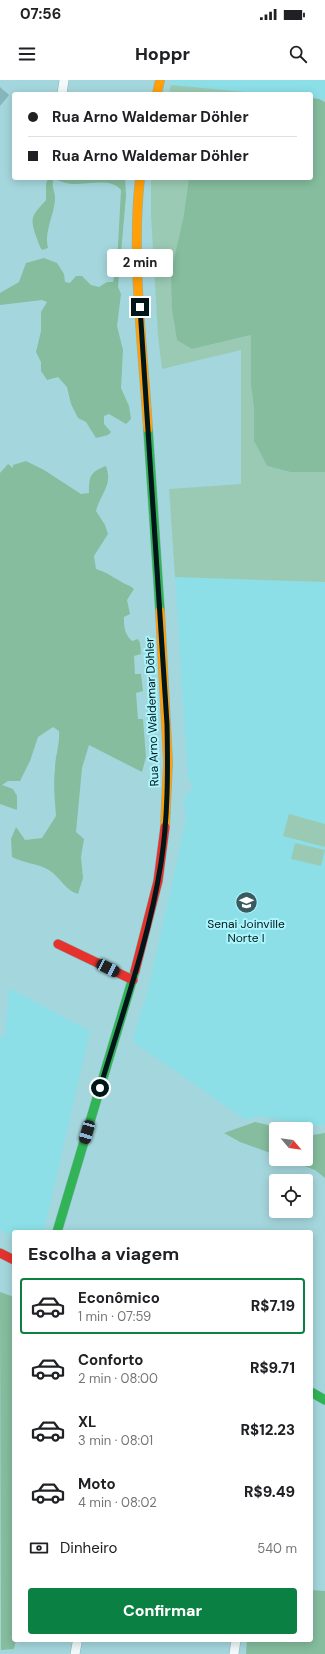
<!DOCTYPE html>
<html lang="pt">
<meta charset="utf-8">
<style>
body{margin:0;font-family:"DM Sans",sans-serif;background:#f6f6f6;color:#202124;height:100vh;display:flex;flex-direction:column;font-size:15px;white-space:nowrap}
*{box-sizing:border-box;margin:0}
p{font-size:13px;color:#757577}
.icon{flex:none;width:22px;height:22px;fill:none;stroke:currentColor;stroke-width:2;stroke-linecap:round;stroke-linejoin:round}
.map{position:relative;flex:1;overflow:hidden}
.panel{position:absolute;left:12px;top:1150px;width:301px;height:412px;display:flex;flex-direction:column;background:#fff;border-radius:4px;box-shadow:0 2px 10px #0003}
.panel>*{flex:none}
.hud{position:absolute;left:12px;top:12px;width:301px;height:88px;border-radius:4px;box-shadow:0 2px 10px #0003;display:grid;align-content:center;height:88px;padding:0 16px;background:#fff}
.needle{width:26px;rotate:119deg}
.controls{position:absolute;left:269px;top:1042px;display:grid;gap:8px}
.controls a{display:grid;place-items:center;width:44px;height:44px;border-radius:4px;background:#fff;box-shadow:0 2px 10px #0003;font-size:20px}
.end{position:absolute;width:18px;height:18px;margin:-9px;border:5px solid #001619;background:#fff;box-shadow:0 0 0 2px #fff}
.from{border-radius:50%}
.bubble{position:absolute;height:28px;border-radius:4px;background:#fff;box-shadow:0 2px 10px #0003;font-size:13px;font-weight:800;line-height:28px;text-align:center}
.car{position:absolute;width:12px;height:24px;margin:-12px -6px;border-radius:5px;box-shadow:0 0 3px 1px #0007;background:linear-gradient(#222 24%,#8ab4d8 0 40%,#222 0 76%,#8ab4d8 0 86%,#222 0)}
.hud b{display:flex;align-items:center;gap:14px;height:38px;font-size:15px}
.hud b+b{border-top:1px solid #e0e0e0}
.hud i{width:10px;height:10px;background:#202124}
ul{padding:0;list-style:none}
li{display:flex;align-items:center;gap:12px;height:56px;margin:0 8px 6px;padding:0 8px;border:2px solid transparent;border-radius:4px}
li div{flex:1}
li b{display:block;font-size:15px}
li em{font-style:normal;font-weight:800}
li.on{border-color:#0b8043}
li>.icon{width:36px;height:36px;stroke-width:1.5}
h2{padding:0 16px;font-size:18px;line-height:48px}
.pay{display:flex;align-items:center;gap:10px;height:44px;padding:0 16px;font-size:15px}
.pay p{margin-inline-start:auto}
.primary-button{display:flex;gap:8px;margin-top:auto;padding:8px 16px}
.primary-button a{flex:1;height:46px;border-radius:4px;background:#0b8043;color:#fff;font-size:16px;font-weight:800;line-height:46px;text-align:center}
.status{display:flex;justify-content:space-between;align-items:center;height:28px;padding:0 20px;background:#fff;direction:ltr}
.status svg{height:11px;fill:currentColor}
header{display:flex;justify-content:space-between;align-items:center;height:52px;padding:0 16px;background:#fff;font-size:18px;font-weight:800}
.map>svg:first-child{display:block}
.built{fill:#8cdfe7}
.green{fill:#9bcab4}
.forest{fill:#85bd9e}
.building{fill:#86b5ba}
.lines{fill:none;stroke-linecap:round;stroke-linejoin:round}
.street-casing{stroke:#88b2b6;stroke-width:10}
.fast-casing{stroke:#88b2b6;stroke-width:10}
.slow-casing{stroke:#88b2b6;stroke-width:10}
.jam-casing{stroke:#88b2b6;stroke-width:10}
.street{stroke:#f1f9fa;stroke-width:9}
.fast{stroke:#30b455;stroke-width:9}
.slow{stroke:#ff9f0a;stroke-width:9}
.jam{stroke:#e5322d;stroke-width:9}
.route{stroke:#001619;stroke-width:5}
.labels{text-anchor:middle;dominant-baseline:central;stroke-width:4;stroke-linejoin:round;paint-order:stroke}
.street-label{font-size:12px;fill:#001619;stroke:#acf5fc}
.poi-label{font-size:12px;fill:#001619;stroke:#acf5fc}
</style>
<div class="status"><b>07:56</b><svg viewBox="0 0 49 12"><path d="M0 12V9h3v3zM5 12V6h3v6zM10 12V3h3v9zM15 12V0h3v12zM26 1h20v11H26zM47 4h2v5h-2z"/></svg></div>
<header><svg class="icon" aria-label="menu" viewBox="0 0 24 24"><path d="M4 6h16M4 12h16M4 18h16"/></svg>Hoppr<svg class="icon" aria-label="search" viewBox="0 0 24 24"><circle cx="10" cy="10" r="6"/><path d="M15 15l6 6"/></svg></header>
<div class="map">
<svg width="325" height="1574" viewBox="0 0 325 1574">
<rect width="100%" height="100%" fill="#a4d7dd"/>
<!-- built -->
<g class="built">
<path d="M 172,0 L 325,0 L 325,19 L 311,18 L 311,14 L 268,14 L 171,5 Z"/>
<path d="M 325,410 L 325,1045 L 316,1045 L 258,1036 L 246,1040 L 132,961 L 149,907 L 186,740 L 184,719 L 195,703 L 188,701 L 170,416 Z"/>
<path d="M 9,908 L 90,951 L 44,1150 L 43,1152 L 14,1152 L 14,1157 L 0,1150 L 0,957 L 5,957 Z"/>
</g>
<!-- green -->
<g class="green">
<path d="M 171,5 L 267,14 L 169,14 Z"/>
<path d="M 151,98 L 189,98 L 183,140 L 192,269 L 251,255 L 251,305 L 254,329 L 254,361 L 267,386 L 290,392 L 325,392 L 325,502 L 175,497 L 169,409 L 241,404 L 241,270 L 162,289 L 158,256 L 151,135 Z"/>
<path d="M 289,734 L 325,744 L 325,767 L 283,756 Z"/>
<path d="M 295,763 L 325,770 L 321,786 L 291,779 Z"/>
</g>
<!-- forest -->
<g class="forest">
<path d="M 311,18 L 319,19 L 325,22 L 325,392 L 290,392 L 267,386 L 254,361 L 254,329 L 251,305 L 251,255 L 192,269 L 177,260 L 172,229 L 171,192 L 183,140 L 189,98 L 311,98 Z"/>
<path d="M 48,98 L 54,98 C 50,106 56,112 55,119 C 54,136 44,151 48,168 L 42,170 C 39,166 38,161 36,156 C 29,136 33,135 46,120 L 46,104 Z"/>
<path d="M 58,98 L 125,98 L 126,116 L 118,207 L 121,214 L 117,246 L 123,270 L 121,308 L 129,326 L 131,339 L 126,344 L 109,334 L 104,336 L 104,344 L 111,352 L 108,355 L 96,358 L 86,342 L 78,338 L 71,324 L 67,307 L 58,297 L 47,300 L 41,291 L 41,282 L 36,272 L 41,251 L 41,232 L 47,222 L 42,220 L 0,225 L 0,213 L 19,202 L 26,183 L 44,178 L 57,183 L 64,194 L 65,202 L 70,203 L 76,196 L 82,196 L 91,205 L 99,207 L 107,202 L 113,202 L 117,184 L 121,110 C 111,97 87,105 72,104 C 67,104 61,101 56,100 Z"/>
<path d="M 26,381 L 44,390 L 81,414 L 89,413 C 89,396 90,392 106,386 C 113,406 101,412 96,431 L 105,445 L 108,454 L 94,476 L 96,489 C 106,492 111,496 120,501 C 125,505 129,504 134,509 L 127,520 L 130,534 L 124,537 C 124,546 124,554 132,561 L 138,559 L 140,563 L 141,574 L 134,576 L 135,594 L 141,594 L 143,611 L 136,613 L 138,639 L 143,639 L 146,677 L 142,692 L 89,665 L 82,688 L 76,752 L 84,759 L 81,777 L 83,798 L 78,814 C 64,810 59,794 45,788 C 34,783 24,783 12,777 L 11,759 L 16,747 L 25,760 L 42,758 L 56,736 C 55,720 53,705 55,689 C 55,676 60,665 59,651 L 53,647 L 38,657 L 30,681 L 20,701 L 8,701 L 2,705 L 13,709 L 17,716 L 17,730 L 0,724 L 0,393 L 8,384 L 13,388 L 13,385 Z"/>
<path d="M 255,1042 L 286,1049 L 276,1049 L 276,1075 L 240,1062 L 224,1053 Z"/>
<path d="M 306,1053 L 313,1055 L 325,1053 L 325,1098 L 315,1090 L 286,1079 L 306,1079 Z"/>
<path d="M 0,1212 L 14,1217 L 14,1560 L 16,1560 L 14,1569 L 1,1570 Z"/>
<path d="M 311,1510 L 325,1511 L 325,1574 L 246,1574 L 247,1560 L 311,1560 Z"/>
</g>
<!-- building -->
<path class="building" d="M 0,7 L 9,15 L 0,26 Z"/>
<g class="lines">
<defs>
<g id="street">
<path d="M 62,14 L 64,0"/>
<path d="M 75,1574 L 77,1563"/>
<path d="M 234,1574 L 236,1560"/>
</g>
<g id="fast">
<path d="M 148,349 L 160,531"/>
<path d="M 57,1152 L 135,891"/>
<path d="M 311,1312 L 325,1320"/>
</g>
<g id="slow">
<path d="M 157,14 L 160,0"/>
<path d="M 140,98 C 131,179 143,268 148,349"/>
<path d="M 160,531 L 168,682 L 165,747"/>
</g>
<g id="jam">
<path d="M 58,864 L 133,900"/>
<path d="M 135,891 L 158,801 L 165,747"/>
<path d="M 0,1173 L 14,1180"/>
</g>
</defs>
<!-- street casing -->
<use href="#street" class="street-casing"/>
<!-- fast casing -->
<use href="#fast" class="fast-casing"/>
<!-- slow casing -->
<use href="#slow" class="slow-casing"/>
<!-- jam casing -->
<use href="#jam" class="jam-casing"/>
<!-- street -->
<use href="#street" class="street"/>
<!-- fast -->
<use href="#fast" class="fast"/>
<!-- slow -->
<use href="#slow" class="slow"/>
<!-- jam -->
<use href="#jam" class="jam"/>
</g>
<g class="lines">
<!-- route -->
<path class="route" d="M 100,1008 C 122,934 149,860 161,783 C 168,738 168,691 167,644 L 140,227"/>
</g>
<!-- icons -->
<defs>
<symbol id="university-disc" viewBox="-11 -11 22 22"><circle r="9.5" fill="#395a5e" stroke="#acf5fc"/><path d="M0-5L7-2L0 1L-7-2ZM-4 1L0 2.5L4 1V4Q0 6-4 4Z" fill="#fff"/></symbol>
</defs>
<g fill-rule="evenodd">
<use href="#university-disc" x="234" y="810" width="25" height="25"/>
</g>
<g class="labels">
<!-- street labels -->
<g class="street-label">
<text transform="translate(152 632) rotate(-92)">Rua Arno Waldemar Döhler</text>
</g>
<!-- poi labels -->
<g class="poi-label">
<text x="246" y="844">Senai Joinville<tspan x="246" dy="14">Norte I</tspan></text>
</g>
</g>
</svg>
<div class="controls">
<a><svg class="needle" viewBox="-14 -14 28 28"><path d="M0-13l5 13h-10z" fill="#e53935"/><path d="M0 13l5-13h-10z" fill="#757577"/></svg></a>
<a><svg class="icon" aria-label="locate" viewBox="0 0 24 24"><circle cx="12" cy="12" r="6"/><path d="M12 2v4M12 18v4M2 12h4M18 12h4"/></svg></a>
</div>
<i class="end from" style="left:100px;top:1008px"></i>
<i class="end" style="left:140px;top:227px"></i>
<div class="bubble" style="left:107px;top:169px;width:66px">2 min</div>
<i class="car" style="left:108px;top:888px;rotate:116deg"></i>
<i class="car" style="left:87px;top:1052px;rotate:196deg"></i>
<div class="hud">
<b><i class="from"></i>Rua Arno Waldemar Döhler</b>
<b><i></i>Rua Arno Waldemar Döhler</b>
</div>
<section class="panel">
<h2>Escolha a viagem</h2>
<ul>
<li class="on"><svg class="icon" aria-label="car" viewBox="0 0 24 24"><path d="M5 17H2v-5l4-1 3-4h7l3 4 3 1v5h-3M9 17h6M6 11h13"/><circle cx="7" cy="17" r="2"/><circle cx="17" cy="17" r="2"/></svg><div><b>Econômico</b><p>1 min · 07:59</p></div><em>R$7.19</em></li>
<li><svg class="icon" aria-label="car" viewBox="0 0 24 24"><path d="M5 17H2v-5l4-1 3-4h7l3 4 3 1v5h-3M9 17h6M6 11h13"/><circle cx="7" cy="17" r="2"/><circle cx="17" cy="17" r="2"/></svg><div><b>Conforto</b><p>2 min · 08:00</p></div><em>R$9.71</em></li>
<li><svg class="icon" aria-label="car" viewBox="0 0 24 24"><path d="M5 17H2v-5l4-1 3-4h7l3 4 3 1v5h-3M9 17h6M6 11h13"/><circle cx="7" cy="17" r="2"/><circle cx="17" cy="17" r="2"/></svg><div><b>XL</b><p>3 min · 08:01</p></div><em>R$12.23</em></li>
<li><svg class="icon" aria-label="car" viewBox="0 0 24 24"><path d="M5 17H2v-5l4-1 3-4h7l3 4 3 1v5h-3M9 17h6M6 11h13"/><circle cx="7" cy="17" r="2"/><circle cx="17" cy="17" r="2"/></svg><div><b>Moto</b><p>4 min · 08:02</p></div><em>R$9.49</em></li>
</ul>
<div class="pay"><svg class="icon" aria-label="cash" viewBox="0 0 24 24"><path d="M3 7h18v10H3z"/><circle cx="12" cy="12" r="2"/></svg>Dinheiro<p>540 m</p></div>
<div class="primary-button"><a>Confirmar</a></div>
</section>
</div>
